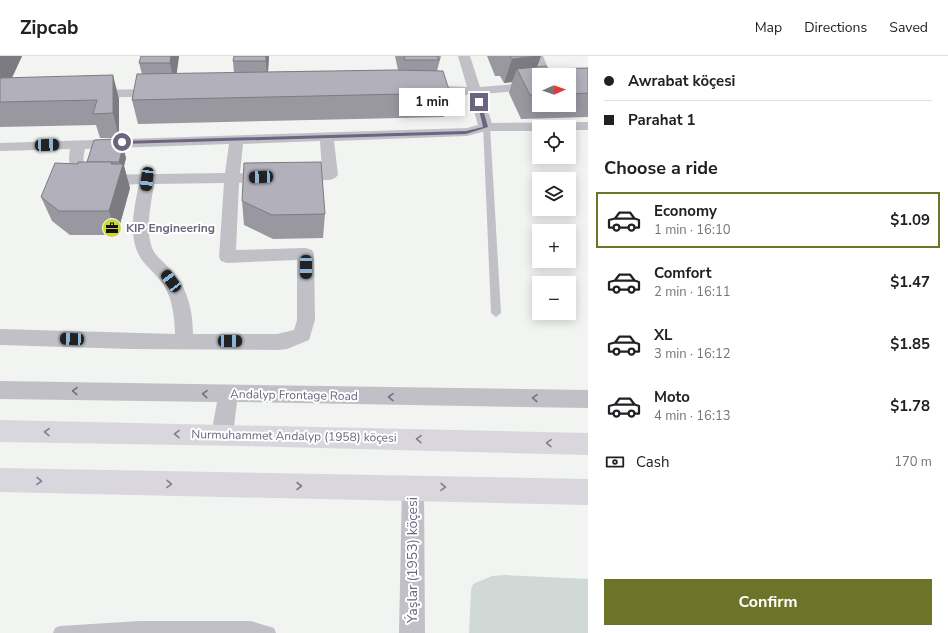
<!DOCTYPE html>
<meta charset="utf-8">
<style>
body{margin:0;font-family:"Nunito Sans",sans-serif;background:#f6f6f6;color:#202124;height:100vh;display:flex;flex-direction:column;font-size:15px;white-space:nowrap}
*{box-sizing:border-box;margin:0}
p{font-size:13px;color:#757577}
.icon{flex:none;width:22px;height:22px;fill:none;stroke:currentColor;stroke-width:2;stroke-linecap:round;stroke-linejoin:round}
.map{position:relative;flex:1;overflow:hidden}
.details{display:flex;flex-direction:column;background:#fff;width:360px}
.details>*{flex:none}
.guide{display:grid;align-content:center;height:88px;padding:0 16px;background:#fff}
.needle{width:26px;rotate:88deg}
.buttons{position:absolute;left:532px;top:12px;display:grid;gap:8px}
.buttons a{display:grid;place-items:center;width:44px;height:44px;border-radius:0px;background:#fff;box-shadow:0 2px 10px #0003;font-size:20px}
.end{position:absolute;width:18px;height:18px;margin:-9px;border:5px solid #6d6580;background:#fff;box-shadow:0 0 0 2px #fff}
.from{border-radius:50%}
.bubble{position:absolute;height:28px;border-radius:0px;background:#fff;box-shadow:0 2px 10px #0003;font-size:13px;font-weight:700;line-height:28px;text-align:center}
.car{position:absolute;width:12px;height:24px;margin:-12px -6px;border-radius:5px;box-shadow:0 0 3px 1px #0007;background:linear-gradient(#222 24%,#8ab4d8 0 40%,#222 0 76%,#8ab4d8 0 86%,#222 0)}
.guide b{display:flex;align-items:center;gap:14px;height:38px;font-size:15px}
.guide b+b{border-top:1px solid #e0e0e0}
.guide i{width:10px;height:10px;background:#202124}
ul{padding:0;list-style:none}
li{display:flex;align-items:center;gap:12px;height:56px;margin:0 8px 6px;padding:0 8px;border:2px solid transparent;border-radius:0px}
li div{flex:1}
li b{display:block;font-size:15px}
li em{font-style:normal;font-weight:700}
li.on{border-color:#6d7328}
li>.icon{width:36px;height:36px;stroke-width:1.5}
h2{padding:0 16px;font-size:18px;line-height:48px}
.pay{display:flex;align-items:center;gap:10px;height:44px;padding:0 16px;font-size:15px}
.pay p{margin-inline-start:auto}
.primary-button{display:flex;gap:8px;margin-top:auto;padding:8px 16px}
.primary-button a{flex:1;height:46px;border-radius:0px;background:#6d7328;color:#fff;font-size:16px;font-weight:700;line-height:46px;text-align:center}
header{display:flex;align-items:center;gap:24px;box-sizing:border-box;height:56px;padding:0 20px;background:#fff;border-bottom:1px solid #e0e0e0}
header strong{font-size:19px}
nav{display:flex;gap:22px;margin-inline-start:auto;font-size:14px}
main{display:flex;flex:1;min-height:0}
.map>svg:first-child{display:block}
.green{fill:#d0d9d5}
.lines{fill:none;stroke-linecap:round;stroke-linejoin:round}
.lane{fill:#c2c0c7;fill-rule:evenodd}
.street{fill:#c2c0c7;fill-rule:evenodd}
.primary{fill:#d9d6de;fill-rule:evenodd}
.wall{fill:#9997a0;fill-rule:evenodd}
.shaded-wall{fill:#7d7b82}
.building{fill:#b2b0ba;stroke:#7d7b82}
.oneway{stroke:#766e87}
.oneway2{stroke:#837c93}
.route{fill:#6d6580}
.labels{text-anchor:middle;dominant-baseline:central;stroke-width:4;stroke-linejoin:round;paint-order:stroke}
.poi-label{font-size:12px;font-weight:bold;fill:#6d6580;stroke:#fff;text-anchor:start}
.street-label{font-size:12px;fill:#6d6580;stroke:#fff}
.near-street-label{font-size:14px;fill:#6d6580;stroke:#fff}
</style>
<header>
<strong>Zipcab</strong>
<nav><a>Map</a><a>Directions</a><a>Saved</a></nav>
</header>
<main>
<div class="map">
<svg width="588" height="577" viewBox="0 0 588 577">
<rect width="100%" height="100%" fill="#f1f4f1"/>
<!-- green -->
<path class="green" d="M 505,519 L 588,523 L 588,577 L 469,577 L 471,534 L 473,528 L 492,520 Z"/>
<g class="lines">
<!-- lane -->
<g class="lane">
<path d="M 483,69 L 486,69 L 490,71 L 501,257 L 496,261 L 491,257 Z"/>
<path d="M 139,565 L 251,565 L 274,572 L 276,577 L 53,577 L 55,572 L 60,570 Z"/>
</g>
<!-- street -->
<g class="street">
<path d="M 458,0 L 470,0 L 480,31 L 526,27 L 539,23 L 539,31 L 533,34 L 482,38 L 492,67 L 588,66 L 588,74 L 569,74 L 569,71 L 539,71 L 539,75 L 486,75 L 467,80 L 334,85 L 338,119 L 335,122 L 330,124 L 296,125 L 291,123 L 288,120 L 291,117 L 322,114 L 320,85 L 243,88 L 240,117 L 249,119 L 252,122 L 249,125 L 239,127 L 236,194 L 306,192 L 312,194 L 314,198 L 315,264 L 309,284 L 287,293 L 277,294 L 130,293 L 0,289 L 0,273 L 175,278 L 175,276 C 174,257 172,239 160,224 C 150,212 139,205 135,189 C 130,169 135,148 139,128 C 108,129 62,140 70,93 L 0,95 L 0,87 L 467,72 L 478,69 L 469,39 L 423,37 L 416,33 L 423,29 L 467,31 ZM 229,88 L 225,117 L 91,119 C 81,113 83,103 85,93 ZM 224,127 L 219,201 L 221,205 L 227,207 L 297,204 L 297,264 L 294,274 L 277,278 L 193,278 C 193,254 187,230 170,213 C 164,206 156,201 152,192 C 145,172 151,149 154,128 Z"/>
<path d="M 531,0 L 543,0 L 551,19 L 539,20 Z"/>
<path d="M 159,33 L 164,34 L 166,37 L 164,40 L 91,42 L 86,41 L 84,38 L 86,35 L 91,34 Z"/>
<path d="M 0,325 L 588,334 L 588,352 L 237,346 L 233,379 L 229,386 L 222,389 L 215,386 L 211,379 L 217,346 L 0,343 Z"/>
<path d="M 413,420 L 421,423 L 424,431 L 425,577 L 399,577 L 402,431 L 405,423 Z"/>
</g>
<!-- primary -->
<g class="primary">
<path d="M 0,364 L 588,377 L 588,399 L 244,390 L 0,386 Z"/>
<path d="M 0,412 L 588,423 L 588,449 L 0,436 Z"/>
</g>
</g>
<!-- wall -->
<g class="wall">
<path d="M 0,0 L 22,0 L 12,22 L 119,43 L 119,82 L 100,82 L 96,69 L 0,71 Z"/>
<path d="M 179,0 L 176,18 L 234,17 L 233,5 L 269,0 L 268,16 L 398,14 L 395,0 L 441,0 L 437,15 L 450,37 L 444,61 L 138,68 L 132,44 L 142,18 L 139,7 Z"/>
<path d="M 487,0 L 541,0 L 537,11 L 548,13 L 588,12 L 588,61 L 521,63 L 509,37 L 512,26 L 504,27 L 500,20 L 495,20 ZM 539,19 L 569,19 L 569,49 L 539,49 Z"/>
<path d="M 116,83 L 119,91 L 123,91 L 126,102 L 124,110 L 130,132 L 117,179 L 70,179 L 52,165 L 41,141 L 78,108 L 87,106 Z"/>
<path d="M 242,145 L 325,158 L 323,182 L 273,183 L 244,169 Z"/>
</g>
<!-- shaded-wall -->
<g class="shaded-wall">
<path d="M 0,0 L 22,0 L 6,34 L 0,21 Z"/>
<path d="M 171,0 L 179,0 L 175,31 L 170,7 Z"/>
<path d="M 266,0 L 269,0 L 267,29 L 266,5 Z"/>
<path d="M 537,0 L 541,0 L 532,24 L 517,13 L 512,26 L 504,27 L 512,3 Z"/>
<path d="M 113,19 L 119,43 L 119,82 L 113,57 Z"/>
<path d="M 116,83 L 120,93 L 116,91 Z"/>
<path d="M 123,91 L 126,102 L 124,110 L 130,132 L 117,179 L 109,155 L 111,108 L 112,106 L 118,125 L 121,114 L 119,106 Z"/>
</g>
<!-- building -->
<g class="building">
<path d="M 141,0 L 171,0 L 170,7 L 139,7 Z"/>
<path d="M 234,0 L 266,0 L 266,5 L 233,5 Z"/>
<path d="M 404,0 L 437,0 L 439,4 L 405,4 Z"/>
<path d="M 510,0 L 537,0 L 512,3 Z"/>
<path d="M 546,10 L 548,13 L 588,12 L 588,37 L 569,38 L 569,19 L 539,19 L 539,38 L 530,39 L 517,13 Z"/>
<path d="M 394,14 L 443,15 L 450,37 L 132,44 L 137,18 Z"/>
<path d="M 113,19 L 113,57 L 93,58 L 97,44 L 0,46 L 0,22 Z"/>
<path d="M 116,83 L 116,91 L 123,91 L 119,106 L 87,106 L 94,84 Z"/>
<path d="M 78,106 L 112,106 L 111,108 L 123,108 L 109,155 L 59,155 L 41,141 L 55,107 L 78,108 Z"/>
<path d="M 321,106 L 325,158 L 272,159 L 242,145 L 244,107 Z"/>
</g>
<!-- one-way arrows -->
<defs><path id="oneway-chevron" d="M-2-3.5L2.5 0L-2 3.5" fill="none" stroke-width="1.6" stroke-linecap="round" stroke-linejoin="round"/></defs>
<g class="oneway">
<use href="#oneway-chevron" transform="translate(75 335) rotate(-179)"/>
<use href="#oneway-chevron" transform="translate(205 338) rotate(-179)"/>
<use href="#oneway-chevron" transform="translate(391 341) rotate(-179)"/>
<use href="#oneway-chevron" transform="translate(535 342) rotate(-179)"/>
</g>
<g class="oneway2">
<use href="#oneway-chevron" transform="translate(47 376) rotate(-179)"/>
<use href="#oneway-chevron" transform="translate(177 378) rotate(-179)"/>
<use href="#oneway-chevron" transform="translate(419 383) rotate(-178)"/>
<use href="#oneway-chevron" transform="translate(549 387) rotate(-178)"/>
<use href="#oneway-chevron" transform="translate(39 425) rotate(1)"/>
<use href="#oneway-chevron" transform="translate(169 428) rotate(1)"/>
<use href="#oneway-chevron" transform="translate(299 430)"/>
<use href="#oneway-chevron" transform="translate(443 431) rotate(2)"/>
</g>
<!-- route -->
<path class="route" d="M 477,45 L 481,46 L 488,71 L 466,78 L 122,88 L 120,86 L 122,85 L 466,75 L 483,71 Z"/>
<!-- icons -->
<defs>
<symbol id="office-disc" viewBox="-11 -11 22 22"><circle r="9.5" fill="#cbd82d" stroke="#fff"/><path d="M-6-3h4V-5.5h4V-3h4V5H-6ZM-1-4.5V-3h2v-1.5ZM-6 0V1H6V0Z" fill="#111"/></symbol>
</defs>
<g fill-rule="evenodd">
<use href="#office-disc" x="101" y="161" width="22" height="22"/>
</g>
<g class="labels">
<!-- poi labels -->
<g class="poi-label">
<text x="126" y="172">KIP Engineering</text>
</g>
<!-- street labels -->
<g class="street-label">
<text transform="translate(294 339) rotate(1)">Andalyp Frontage Road</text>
<text transform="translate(294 380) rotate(1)">Nurmuhammet Andalyp (1958) köçesi</text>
</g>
<!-- near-street labels -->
<g class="near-street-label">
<text transform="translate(412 504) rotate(-90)">Ýaşlar (1953) köçesi</text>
</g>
</g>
</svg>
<div class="buttons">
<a><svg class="needle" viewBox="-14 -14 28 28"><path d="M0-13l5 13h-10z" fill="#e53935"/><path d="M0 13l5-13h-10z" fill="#757577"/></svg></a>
<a><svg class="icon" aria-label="locate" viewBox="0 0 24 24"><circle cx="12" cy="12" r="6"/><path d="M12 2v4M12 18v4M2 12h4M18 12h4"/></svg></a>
<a><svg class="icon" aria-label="layers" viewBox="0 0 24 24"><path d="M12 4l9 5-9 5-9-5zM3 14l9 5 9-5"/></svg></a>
<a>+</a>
<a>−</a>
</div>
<i class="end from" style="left:122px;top:86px"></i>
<i class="end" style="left:479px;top:46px"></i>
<div class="bubble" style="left:399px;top:32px;width:66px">1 min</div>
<i class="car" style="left:47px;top:89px;rotate:88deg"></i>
<i class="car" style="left:261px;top:121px;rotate:268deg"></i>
<i class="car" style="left:147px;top:123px;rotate:187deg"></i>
<i class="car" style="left:306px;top:211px;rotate:180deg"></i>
<i class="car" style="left:171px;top:225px;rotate:323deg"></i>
<i class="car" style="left:72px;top:283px;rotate:272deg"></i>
<i class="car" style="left:230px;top:285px;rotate:90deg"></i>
</div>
<section class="details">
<div class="guide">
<b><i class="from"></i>Awrabat köçesi</b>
<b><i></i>Parahat 1</b>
</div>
<h2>Choose a ride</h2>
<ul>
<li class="on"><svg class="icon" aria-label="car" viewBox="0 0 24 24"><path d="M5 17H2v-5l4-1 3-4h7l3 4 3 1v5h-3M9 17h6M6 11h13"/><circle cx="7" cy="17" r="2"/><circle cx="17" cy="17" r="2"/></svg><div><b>Economy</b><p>1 min · 16:10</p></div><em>$1.09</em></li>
<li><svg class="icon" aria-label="car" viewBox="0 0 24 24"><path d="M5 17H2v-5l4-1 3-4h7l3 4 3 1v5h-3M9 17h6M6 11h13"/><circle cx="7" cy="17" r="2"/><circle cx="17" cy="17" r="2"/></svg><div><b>Comfort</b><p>2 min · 16:11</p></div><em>$1.47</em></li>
<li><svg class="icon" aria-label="car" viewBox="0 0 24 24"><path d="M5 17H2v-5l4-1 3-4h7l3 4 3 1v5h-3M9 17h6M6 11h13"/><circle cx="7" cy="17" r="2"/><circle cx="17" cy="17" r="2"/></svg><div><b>XL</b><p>3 min · 16:12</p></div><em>$1.85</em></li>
<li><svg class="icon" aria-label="car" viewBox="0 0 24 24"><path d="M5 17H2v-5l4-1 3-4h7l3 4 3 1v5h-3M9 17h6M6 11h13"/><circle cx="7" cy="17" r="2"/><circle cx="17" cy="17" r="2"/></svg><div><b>Moto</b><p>4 min · 16:13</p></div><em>$1.78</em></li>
</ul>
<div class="pay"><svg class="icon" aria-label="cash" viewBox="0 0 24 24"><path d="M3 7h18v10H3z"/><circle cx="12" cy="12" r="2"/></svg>Cash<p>170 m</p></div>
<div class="primary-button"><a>Confirm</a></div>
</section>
</main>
